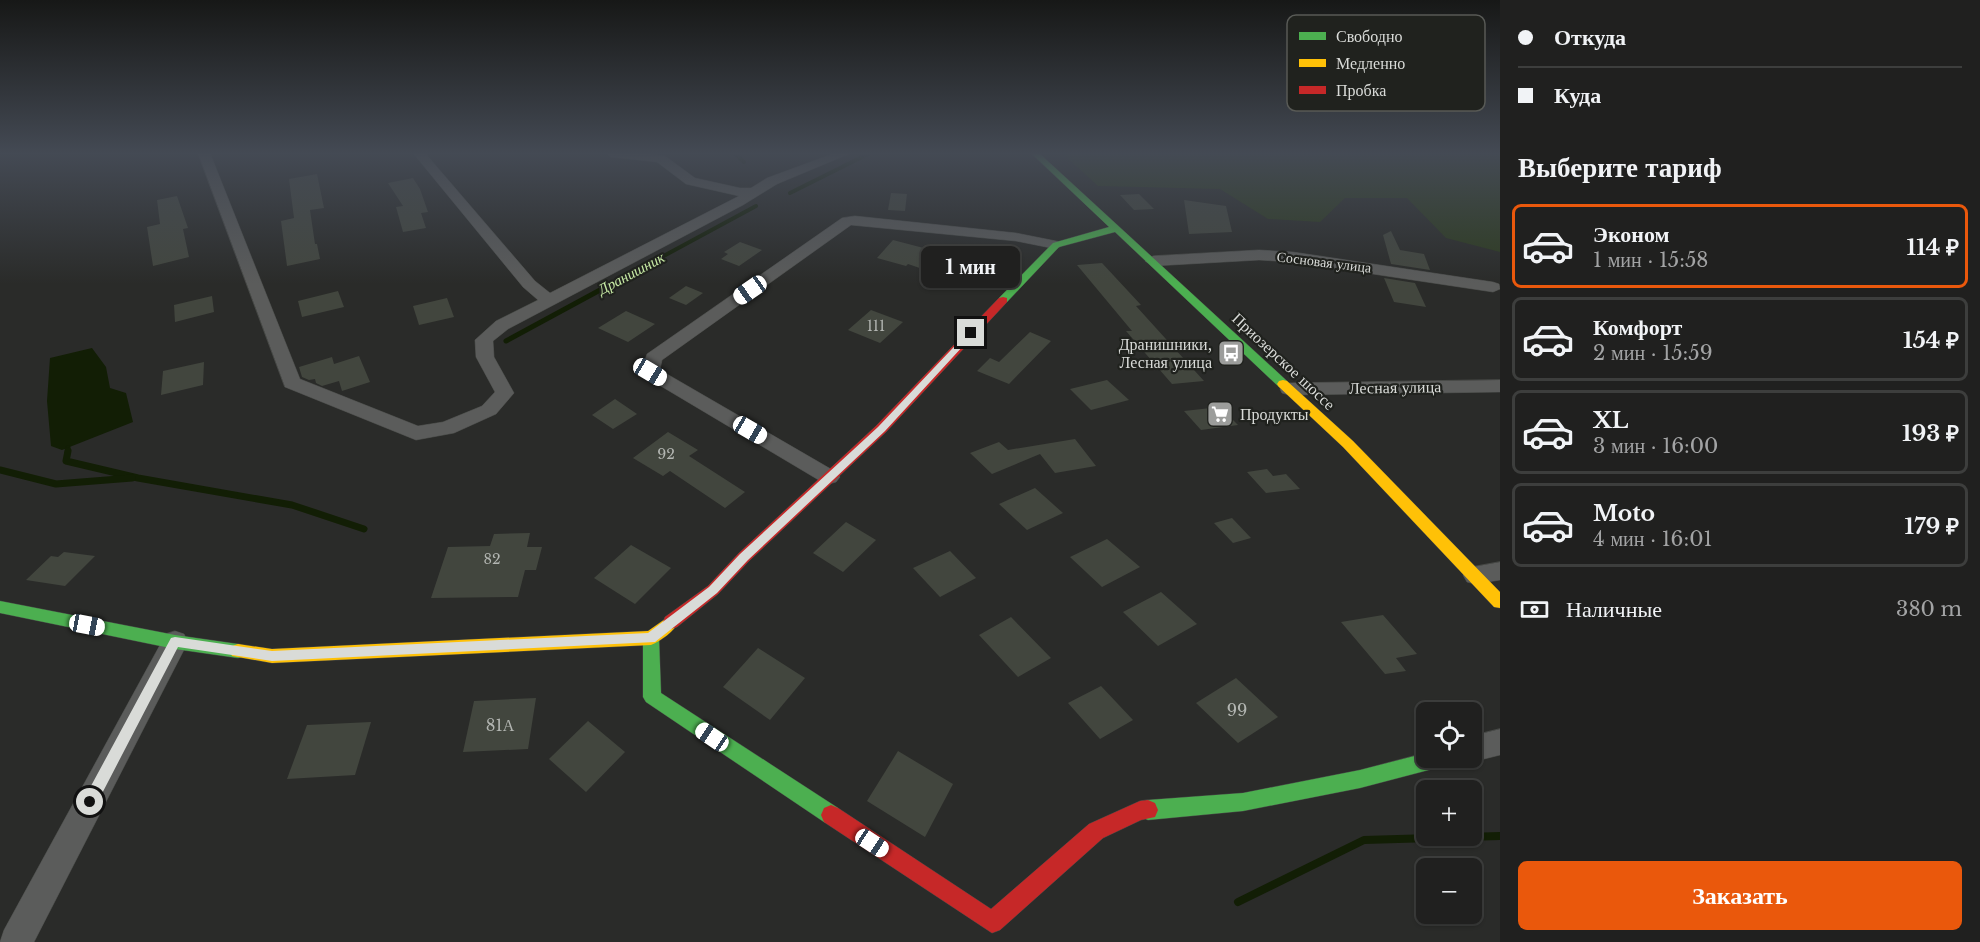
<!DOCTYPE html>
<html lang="ru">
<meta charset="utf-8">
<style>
body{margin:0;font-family:"Libre Baskerville",serif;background:#282828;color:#f1f3f6;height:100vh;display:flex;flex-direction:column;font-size:22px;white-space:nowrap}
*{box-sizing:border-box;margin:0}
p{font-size:20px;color:#a2a3a4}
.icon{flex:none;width:33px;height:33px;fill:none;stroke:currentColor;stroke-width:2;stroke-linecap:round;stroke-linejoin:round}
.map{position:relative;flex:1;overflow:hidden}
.side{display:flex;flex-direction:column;background:#20201f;width:480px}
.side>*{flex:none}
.hud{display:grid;align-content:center;height:132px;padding:0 18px;background:#20201f}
.fabs{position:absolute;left:1416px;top:702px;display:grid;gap:12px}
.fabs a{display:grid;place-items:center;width:66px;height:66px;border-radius:9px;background:#20201f;box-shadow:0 2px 4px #0004,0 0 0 2px #3d3e3d;font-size:30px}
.end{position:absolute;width:27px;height:27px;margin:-14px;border:8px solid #d9dbd8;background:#111;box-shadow:0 0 0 3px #111}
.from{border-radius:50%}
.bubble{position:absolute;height:42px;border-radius:9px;background:#20201f;box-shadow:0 2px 4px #0004,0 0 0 2px #3d3e3d;font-size:20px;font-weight:700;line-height:42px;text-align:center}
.car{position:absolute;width:18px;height:36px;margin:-18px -9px;border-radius:8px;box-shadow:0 0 4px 2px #0007;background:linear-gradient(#fff 24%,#345 0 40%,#fff 0 76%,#345 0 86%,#fff 0)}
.hud b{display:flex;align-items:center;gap:21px;height:57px;font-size:22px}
.hud b+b{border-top:2px solid #3d3e3d}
.hud i{width:15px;height:15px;background:#f1f3f6}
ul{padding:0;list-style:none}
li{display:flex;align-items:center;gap:18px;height:84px;margin:0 12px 9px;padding:0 6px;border:3px solid #3d3e3d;border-radius:9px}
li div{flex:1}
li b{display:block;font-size:22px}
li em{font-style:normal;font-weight:700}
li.on{border-color:#ea580c}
li>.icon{width:54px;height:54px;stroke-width:1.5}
h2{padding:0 18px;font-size:27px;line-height:72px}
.pay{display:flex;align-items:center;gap:15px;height:66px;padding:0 18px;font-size:22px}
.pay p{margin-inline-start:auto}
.button{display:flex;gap:12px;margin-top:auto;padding:12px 18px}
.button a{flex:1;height:69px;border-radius:9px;background:#ea580c;color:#fff;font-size:24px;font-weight:700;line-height:69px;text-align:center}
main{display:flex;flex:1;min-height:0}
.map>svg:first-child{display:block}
.green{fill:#2d3b1f}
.water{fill:#121e05}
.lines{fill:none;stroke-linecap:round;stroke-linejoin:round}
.stream-far3{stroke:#121e05;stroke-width:4}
.stream-far2{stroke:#121e05;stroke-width:5}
.stream-far1{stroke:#121e05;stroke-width:7}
.stream{stroke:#121e05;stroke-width:8}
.building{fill:#42463e}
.street-casing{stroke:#464845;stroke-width:1}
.fast-casing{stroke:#464845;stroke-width:1}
.slow-casing{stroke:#464845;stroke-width:1}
.jam-casing{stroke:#464845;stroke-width:1}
.street{fill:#5b5c5b;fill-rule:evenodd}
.fast{fill:#4caf50;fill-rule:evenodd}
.slow{fill:#ffc107;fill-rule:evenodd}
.jam{fill:#c62828;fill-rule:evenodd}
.route{fill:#d9dbd8}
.labels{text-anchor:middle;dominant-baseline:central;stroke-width:4.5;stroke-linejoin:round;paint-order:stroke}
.far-street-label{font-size:14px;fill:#d9dbd8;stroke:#20221e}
.number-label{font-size:14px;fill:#b3b6b2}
.far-water-label{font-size:15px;font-style:italic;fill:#c6e9a4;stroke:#20221e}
.poi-label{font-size:16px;fill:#d9dbd8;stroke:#20221e;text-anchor:end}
.street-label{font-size:16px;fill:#d9dbd8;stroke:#20221e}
.near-number-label{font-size:16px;fill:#b3b6b2}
.key{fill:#20221e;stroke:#585a56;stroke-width:1.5}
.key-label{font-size:16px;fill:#d9dbd8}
</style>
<main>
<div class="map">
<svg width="1500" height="942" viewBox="0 0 1500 942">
<rect width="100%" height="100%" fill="#2a2b29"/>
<!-- green -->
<path class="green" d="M 1062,153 L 1500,153 L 1500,252 L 1446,238 L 1407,198 L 1345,198 L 1320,222 L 1268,219 L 1220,189 L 1098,186 Z"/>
<!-- water -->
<path class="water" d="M 92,348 L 106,367 L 110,388 L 126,393 L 133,422 L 62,450 L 51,446 L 47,401 L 50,358 Z"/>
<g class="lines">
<!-- stream-far3 -->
<g class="stream-far3">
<path d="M 734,153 L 744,162"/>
<path d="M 790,193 L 870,153"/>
<path d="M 610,285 L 756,206"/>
</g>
<!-- stream-far2 -->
<g class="stream-far2">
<path d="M 506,341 L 613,283"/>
<path d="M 67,453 L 68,448"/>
</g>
<!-- stream-far1 -->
<g class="stream-far1">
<path d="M 68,451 L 66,461 L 138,478 L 292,505 L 364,529"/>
<path d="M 0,470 L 56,484 L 132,478"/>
</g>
<!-- stream -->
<path class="stream" d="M 1238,902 L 1364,840 L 1500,836"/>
</g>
<!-- building -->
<g class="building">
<path d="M 317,174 L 324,208 L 310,210 L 315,244 L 317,244 L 320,259 L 287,266 L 281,221 L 294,218 L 289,179 Z"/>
<path d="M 413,178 L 420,189 L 428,212 L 421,213 L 426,228 L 403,232 L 396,207 L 403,206 L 388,183 Z"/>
<path d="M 891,193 L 907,194 L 905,211 L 888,210 Z"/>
<path d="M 1139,194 L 1154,209 L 1134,210 L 1120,195 Z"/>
<path d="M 177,196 L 188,228 L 183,229 L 189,257 L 153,266 L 147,227 L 160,224 L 157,200 Z"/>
<path d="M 1184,200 L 1226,206 L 1232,232 L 1189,234 Z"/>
<path d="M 1391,231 L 1400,250 L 1424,254 L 1430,270 L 1391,264 L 1383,235 Z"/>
<path d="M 893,240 L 939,252 L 945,247 L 973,257 L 949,278 L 908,264 L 906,266 L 877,258 Z"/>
<path d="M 740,242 L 762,250 L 739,266 L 721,259 L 728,254 L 724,252 Z"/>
<path d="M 1102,263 L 1141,305 L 1136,306 L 1204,381 L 1172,384 L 1139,346 L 1126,331 L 1132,331 L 1077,265 Z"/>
<path d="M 1384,278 L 1415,283 L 1426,307 L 1394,302 Z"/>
<path d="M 686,286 L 703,293 L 686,305 L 669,298 Z"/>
<path d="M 338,291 L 344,307 L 302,317 L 298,301 Z"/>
<path d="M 212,296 L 214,312 L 175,322 L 174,305 Z"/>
<path d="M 447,298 L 454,317 L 419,325 L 413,306 Z"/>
<path d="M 871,310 L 903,322 L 880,343 L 848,330 Z"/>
<path d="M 626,311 L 655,324 L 628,342 L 598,328 Z"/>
<path d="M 1030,332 L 1051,341 L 1009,384 L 977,371 L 990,358 L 999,362 Z"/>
<path d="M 359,356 L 370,382 L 342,391 L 339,381 L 322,386 L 316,383 L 315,379 L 309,380 L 302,377 L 299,367 L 332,357 L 334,364 Z"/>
<path d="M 204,362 L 203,385 L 161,395 L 163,371 Z"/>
<path d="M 1107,380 L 1129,400 L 1091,410 L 1070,389 Z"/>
<path d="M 615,399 L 637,414 L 613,429 L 592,415 Z"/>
<path d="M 1220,407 L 1238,425 L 1201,430 L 1184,411 Z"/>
<path d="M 668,432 L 698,450 L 689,456 L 745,492 L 725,508 L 670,471 L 663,476 L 633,458 Z"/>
<path d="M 1075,439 L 1096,466 L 1055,473 L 1040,454 L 992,474 L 970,453 L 999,442 L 1008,450 Z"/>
<path d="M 1267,469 L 1273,476 L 1286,474 L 1300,489 L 1266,493 L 1247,472 Z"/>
<path d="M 1035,488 L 1063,513 L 1027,530 L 999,504 Z"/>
<path d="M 1232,518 L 1251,538 L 1233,543 L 1214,523 Z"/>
<path d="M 846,522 L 876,540 L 843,572 L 813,553 Z"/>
<path d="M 530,533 L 527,547 L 542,547 L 536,570 L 525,570 L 518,597 L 431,598 L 448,547 L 490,546 L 494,534 Z"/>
<path d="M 1107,539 L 1140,567 L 1102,587 L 1070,557 Z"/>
<path d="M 631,545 L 671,568 L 635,604 L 594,578 Z"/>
<path d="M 950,551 L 976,578 L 940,597 L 913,568 Z"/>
<path d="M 64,552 L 95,556 L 65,586 L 26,580 L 51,556 L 58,557 Z"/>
<path d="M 1161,592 L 1197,624 L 1158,646 L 1123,612 Z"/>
<path d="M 1383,615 L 1417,654 L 1396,658 L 1406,671 L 1385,674 L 1341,622 Z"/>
<path d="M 1011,617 L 1051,658 L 1018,677 L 979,635 Z"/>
<path d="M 758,648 L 805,678 L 770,720 L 723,687 Z"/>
<path d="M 1236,678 L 1278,717 L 1238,743 L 1196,703 Z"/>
<path d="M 1101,686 L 1133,720 L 1100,739 L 1068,703 Z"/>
<path d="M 536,698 L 528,749 L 463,752 L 474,701 Z"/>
<path d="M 588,721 L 625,752 L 586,792 L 549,759 Z"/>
<path d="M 371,722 L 355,775 L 287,779 L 307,725 Z"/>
<path d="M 898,751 L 953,784 L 925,837 L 867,801 Z"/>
</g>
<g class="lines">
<defs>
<g id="street">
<path d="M 198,153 L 210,153 L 300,379 L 418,426 L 443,422 L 482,406 L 495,392 L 476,357 L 475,340 L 496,321 L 538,300 L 523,287 L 413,153 L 425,153 L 535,281 L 550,293 L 739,196 L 686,184 L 657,162 L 611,157 L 605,153 L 639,153 L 665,156 L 695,178 L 740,188 L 751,188 L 767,178 L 835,153 L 851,153 L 777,184 L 743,205 L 508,329 L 493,341 L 494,357 L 514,393 L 496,414 L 454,433 L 416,440 L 285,387 Z"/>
<path d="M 855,216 L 1016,233 L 1061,242 L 1063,245 L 1056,249 L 1016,241 L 851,225 L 662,360 L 660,370 L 836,472 L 840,477 L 836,482 L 829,484 L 822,482 L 644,376 L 641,372 L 647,354 L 842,218 Z"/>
<path d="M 1259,250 L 1293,252 L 1493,282 L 1499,284 L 1500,289 L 1493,292 L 1293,262 L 1259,260 L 1153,266 L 1145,261 L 1153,256 Z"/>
<path d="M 1500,380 L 1500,392 L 1289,395 L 1282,393 L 1280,389 L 1282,385 L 1289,383 Z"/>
<path d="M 1500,562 L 1500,580 L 1475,584 L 1467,582 L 1463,575 L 1467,568 Z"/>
<path d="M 175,631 L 184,634 L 188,642 L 34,942 L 0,942 L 4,930 L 166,634 Z"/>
<path d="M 1500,729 L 1500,755 L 1472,762 L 1462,758 L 1472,758 L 1472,736 Z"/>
</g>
<g id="fast">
<path d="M 1031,153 L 1039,153 L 1287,381 L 1289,384 L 1287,387 L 1279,387 L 1115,232 L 1059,247 L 1007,302 L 999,302 L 999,298 L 1053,243 L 1109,227 Z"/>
<path d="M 0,601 L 175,635 L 238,644 L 244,646 L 246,651 L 244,656 L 238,658 L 175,649 L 0,613 Z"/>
<path d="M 651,631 L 657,633 L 659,638 L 661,693 L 838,808 L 841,815 L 838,822 L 831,825 L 824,822 L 646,702 L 643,697 L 643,638 L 645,633 Z"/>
<path d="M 1426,753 L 1426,758 L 1449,758 L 1447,764 L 1440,767 L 1360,788 L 1243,811 L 1148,820 L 1141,817 L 1138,810 L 1141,803 L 1148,800 L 1243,793 L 1360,770 Z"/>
</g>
<g id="slow">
<path d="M 1283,380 L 1287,381 L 1353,441 L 1500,592 L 1500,608 L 1494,607 L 1343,447 L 1279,387 L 1277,384 L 1279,381 Z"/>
<path d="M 671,615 L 677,617 L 679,622 C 674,631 661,641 651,645 L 272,663 L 232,656 L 230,651 L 232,646 L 238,644 L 272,649 L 648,631 Z"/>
</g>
<g id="jam">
<path d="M 1003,297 L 1007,298 L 1007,302 L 886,432 L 749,561 L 718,594 L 677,627 L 671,629 L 665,627 L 663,622 L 665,617 L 708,586 L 739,553 L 876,426 L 999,298 Z"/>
<path d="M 1148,800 L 1155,803 L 1158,810 L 1155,817 L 1141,820 L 1103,838 L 1000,930 L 992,933 L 824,822 L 821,815 L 824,808 L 831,805 L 838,808 L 991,909 L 1089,824 L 1140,801 Z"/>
</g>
</defs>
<!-- street casing -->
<use href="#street" class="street-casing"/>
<!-- fast casing -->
<use href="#fast" class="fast-casing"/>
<!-- slow casing -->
<use href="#slow" class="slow-casing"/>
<!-- jam casing -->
<use href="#jam" class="jam-casing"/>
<!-- street -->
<use href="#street" class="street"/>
<!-- fast -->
<use href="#fast" class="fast"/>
<!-- slow -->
<use href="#slow" class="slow"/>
<!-- jam -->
<use href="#jam" class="jam"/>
</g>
<!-- sky -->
<linearGradient id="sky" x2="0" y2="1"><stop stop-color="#171817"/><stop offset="0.54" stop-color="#444a54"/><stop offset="1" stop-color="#444a54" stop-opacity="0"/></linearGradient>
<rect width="1500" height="284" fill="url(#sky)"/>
<!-- route -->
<path class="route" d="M 968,332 L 975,333 L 885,431 L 748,560 L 717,593 L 655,642 L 272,661 L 178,647 L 95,807 L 90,809 L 85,807 L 83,802 L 85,797 L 171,638 L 175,637 L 272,651 L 648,633 L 709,587 L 740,554 L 878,427 Z"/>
<!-- icons -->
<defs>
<symbol id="bus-square" viewBox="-11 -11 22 22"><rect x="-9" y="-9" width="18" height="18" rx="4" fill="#9c9d9b" stroke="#20221e"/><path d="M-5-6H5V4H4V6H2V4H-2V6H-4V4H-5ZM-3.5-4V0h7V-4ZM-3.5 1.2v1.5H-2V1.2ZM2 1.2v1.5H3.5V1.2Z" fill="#fff"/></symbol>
<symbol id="supermarket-square" viewBox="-11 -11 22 22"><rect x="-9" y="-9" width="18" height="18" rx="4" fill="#9c9d9b" stroke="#20221e"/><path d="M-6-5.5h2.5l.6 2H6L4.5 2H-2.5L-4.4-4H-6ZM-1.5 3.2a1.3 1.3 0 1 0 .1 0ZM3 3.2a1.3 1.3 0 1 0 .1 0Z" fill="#fff"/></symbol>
</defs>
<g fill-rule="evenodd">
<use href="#bus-square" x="1216" y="338" width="30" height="30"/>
<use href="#supermarket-square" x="1205" y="399" width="30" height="30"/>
</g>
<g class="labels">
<!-- far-street labels -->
<g class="far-street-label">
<text transform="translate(1324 262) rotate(7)">Сосновая улица</text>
</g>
<!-- number labels -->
<g class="number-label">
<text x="876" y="326">111</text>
<text x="666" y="454">92</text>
<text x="492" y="559">82</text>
</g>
<!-- far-water labels -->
<g class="far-water-label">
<text transform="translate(631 273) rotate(-28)">Дранишник</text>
</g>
<!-- poi labels -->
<g class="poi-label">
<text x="1212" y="344">Дранишники,<tspan x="1212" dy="18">Лесная улица</tspan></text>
<text x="1240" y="414" text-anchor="start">Продукты</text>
</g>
<!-- street labels -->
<g class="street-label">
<text transform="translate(1284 361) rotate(43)">Приозерское шоссе</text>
<text transform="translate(1395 387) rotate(-1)">Лесная улица</text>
</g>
<!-- near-number labels -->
<g class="near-number-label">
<text x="1237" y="710">99</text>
<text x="500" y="725">81А</text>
</g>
</g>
<!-- legend -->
<rect x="1287" y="15" width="198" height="96" rx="9" class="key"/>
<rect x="1299" y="32" width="27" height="8" fill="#4caf50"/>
<rect x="1299" y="59" width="27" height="8" fill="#ffc107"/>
<rect x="1299" y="86" width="27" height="8" fill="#c62828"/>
<g class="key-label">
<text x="1336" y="42">Свободно</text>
<text x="1336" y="69">Медленно</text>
<text x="1336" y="96">Пробка</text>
</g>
</svg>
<div class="fabs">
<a><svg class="icon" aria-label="locate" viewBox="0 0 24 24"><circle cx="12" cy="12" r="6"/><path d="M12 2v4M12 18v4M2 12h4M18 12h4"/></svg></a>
<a>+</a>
<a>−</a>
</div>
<i class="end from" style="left:90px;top:802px"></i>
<i class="end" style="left:971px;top:333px"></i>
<div class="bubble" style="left:921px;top:246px;width:99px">1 мин</div>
<i class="car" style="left:750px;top:290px;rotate:235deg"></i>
<i class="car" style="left:650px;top:372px;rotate:121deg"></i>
<i class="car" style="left:750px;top:430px;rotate:120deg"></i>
<i class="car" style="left:87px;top:625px;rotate:101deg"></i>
<i class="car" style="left:712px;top:737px;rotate:304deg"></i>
<i class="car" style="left:872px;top:843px;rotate:123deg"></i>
</div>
<section class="side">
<div class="hud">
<b><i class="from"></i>Откуда</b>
<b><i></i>Куда</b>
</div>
<h2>Выберите тариф</h2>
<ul>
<li class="on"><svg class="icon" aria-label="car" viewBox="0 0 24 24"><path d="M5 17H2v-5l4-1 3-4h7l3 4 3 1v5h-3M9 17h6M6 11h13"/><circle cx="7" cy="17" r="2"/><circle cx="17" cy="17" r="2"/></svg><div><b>Эконом</b><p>1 мин · 15:58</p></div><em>114 ₽</em></li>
<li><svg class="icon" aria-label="car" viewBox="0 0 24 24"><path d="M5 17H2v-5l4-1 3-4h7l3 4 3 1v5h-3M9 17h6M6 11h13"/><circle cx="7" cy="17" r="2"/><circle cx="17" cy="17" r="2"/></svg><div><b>Комфорт</b><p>2 мин · 15:59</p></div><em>154 ₽</em></li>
<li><svg class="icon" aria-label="car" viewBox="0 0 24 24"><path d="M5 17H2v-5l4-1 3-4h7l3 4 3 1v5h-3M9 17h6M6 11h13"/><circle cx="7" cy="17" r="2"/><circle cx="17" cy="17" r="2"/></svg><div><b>XL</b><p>3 мин · 16:00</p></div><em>193 ₽</em></li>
<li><svg class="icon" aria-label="car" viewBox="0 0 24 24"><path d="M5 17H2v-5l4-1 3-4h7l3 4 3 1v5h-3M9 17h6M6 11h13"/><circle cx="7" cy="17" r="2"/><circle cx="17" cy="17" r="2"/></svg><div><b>Moto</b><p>4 мин · 16:01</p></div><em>179 ₽</em></li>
</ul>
<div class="pay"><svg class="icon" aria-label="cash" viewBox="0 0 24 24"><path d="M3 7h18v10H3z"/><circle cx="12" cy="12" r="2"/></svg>Наличные<p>380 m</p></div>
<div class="button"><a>Заказать</a></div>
</section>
</main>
